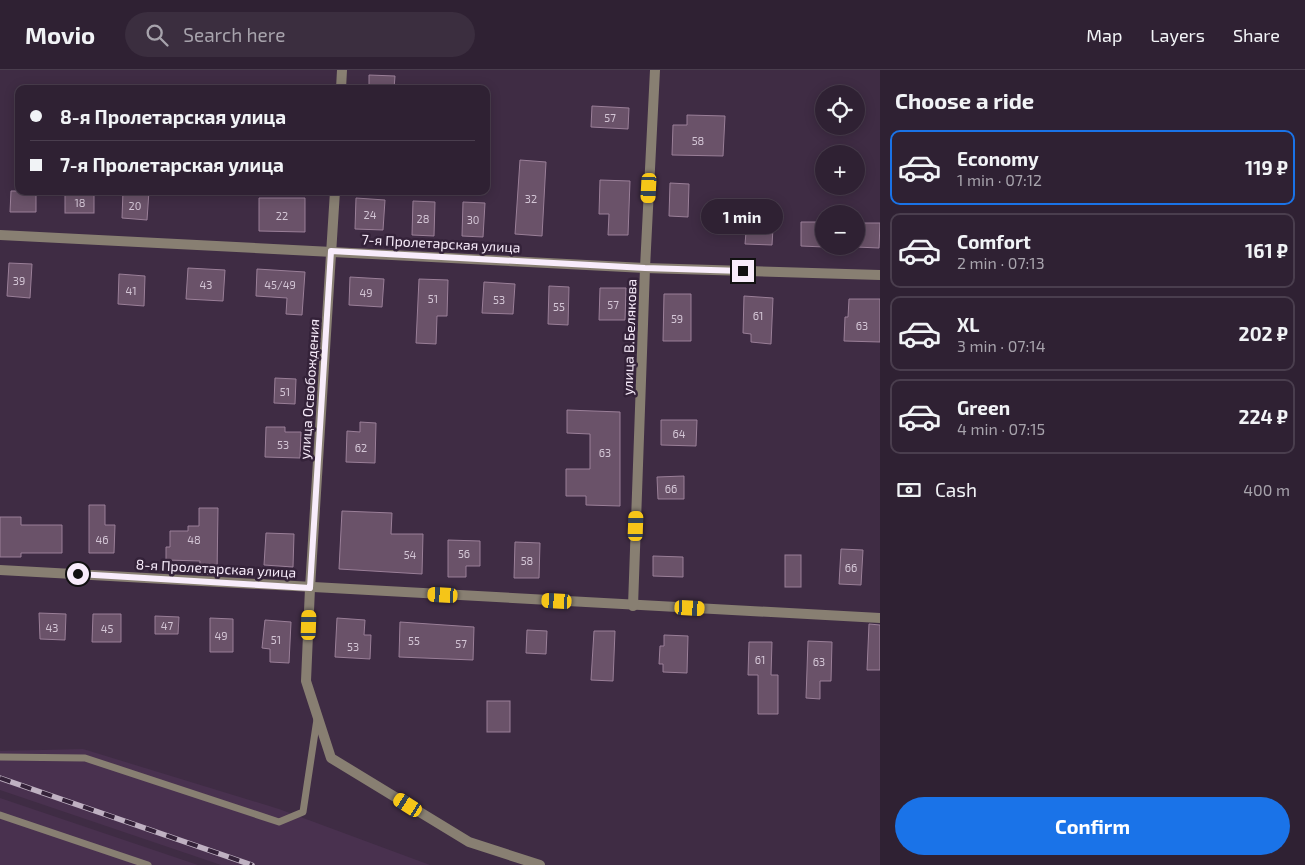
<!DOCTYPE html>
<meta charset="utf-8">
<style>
body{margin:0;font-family:"Exo 2",sans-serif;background:#3b2e3f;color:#f1f3f6;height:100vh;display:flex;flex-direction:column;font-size:19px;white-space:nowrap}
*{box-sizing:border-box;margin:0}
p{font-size:16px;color:#a7a3ac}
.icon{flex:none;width:28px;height:28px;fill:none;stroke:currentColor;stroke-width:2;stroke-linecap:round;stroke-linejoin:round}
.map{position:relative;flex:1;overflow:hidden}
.panel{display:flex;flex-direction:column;background:#2f2133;width:425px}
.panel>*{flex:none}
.hud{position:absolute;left:15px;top:15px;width:475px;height:110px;border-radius:10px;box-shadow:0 2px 12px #0003,0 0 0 1px #4a3e4e;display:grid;align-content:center;height:110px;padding:0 15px;background:#2f2133}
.buttons{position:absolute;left:815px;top:15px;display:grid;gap:10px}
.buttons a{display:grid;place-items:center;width:50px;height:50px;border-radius:50%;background:#2f2133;box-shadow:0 2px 12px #0003,0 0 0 1px #4a3e4e;font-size:25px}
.end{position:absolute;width:22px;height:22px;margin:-11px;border:6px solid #f8ecfb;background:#111;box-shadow:0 0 0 2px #111}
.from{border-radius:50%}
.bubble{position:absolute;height:35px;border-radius:18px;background:#2f2133;box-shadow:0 2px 12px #0003,0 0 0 1px #4a3e4e;font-size:16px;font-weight:700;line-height:35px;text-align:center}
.car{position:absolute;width:15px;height:30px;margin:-15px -8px;border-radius:6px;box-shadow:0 0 4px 1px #0007;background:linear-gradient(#f5c518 24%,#345 0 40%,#f5c518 0 76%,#345 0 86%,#f5c518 0)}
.hud b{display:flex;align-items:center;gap:18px;height:48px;font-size:19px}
.hud b+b{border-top:1px solid #4a3e4e}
.hud i{width:12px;height:12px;background:#f1f3f6}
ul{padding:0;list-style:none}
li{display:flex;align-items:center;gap:15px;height:75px;margin:0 10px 8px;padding:0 5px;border:2px solid #4a3e4e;border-radius:10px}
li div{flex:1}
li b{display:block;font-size:19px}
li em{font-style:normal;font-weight:700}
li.on{border-color:#1a73e8}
li>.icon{width:45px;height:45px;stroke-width:1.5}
h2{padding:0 15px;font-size:22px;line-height:60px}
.pay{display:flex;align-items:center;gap:12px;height:55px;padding:0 15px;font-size:19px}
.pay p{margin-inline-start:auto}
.primary-button{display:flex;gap:10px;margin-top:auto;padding:10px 15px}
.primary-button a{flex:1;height:58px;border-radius:30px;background:#1a73e8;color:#fff;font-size:20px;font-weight:700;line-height:58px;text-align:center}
header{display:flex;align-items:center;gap:30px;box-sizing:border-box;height:70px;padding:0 25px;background:#2f2133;border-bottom:1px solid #4a3e4e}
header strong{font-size:24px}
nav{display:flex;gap:28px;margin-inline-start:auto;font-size:18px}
.search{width:350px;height:45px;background:#3b2e3f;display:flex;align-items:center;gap:12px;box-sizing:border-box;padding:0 18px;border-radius:28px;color:#a7a3ac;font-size:19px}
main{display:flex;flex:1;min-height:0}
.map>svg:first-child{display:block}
.built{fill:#49314f}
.building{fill:#6a5269;stroke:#9a7f98}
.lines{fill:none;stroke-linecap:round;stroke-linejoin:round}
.service{stroke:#887f72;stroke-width:7}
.minor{stroke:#887f72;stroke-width:10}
.rail-casing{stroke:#bfb1c2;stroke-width:5.5}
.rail{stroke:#342239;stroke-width:4;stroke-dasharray:11;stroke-linecap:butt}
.route{stroke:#f8ecfb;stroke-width:6}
.labels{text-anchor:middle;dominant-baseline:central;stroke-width:5;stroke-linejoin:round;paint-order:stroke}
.number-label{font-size:11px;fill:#d4c6d6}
.street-label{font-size:14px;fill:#f8ecfb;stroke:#342239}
</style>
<header>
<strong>Movio</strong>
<div class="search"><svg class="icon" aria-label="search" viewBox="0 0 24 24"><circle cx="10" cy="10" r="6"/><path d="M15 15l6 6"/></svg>Search here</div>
<nav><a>Map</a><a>Layers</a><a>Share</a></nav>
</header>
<main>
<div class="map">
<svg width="880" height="795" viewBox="0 0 880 795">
<rect width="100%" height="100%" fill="#3f2c44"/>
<!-- built -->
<g class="built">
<path d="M 83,679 L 279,739 L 430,795 L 221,795 L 0,720 L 0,681 Z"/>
<path d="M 0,728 L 198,795 L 0,795 Z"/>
</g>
<!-- building -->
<g class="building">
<path d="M 369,5 L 395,6 L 394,19 L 369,19 Z"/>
<path d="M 592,36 L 629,38 L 628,59 L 591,57 Z"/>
<path d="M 687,45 L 725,46 L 723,86 L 672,85 L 673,55 L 687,55 Z"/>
<path d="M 520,90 L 546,92 L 542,166 L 515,164 Z"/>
<path d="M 600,110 L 630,111 L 628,165 L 608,165 L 609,144 L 599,144 Z"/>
<path d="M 670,113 L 689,114 L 688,147 L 669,146 Z"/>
<path d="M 11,121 L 36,121 L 36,142 L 10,142 Z"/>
<rect x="65" y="121" width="29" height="22"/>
<path d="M 123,121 L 149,121 L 147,150 L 122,148 Z"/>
<path d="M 259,128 L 305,128 L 305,162 L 259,161 Z"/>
<path d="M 356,128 L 385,130 L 383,160 L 355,159 Z"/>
<path d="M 413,131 L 435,132 L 434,166 L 412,165 Z"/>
<path d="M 463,132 L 485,133 L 483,167 L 462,166 Z"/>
<path d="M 748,139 L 774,141 L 772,175 L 745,174 Z"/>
<path d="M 801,152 L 824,152 L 824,177 L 801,176 Z"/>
<path d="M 856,153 L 880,153 L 879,178 L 856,177 Z"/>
<path d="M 9,193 L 32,194 L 30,228 L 7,226 Z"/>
<path d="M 188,198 L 225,200 L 223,231 L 186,229 Z"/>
<path d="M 257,199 L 305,202 L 302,245 L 286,244 L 287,228 L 256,226 Z"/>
<path d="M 119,204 L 145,206 L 144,236 L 118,234 Z"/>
<path d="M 350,207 L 384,209 L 382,237 L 349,235 Z"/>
<path d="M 419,209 L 448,210 L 447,246 L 437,246 L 436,274 L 416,273 Z"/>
<path d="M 484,212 L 515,214 L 513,244 L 482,243 Z"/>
<path d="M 549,216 L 569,217 L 568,255 L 548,254 Z"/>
<path d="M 600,218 L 626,218 L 625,250 L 599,250 Z"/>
<path d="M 664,224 L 691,224 L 691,271 L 663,271 Z"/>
<path d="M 744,226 L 773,228 L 771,274 L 751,272 L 751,264 L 743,263 Z"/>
<path d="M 849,229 L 880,229 L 880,272 L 844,271 L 845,247 L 848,247 Z"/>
<path d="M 275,308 L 296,309 L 295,334 L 274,333 Z"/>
<path d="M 567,340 L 620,342 L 620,436 L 586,435 L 586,426 L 566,426 L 566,399 L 590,399 L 590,364 L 567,363 Z"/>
<path d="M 661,350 L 697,350 L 696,376 L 661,375 Z"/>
<path d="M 360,352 L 376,353 L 375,393 L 346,392 L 347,361 L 360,362 Z"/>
<path d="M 266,357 L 285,357 L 285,362 L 301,362 L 300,388 L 265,387 Z"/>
<path d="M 684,406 L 684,429 L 658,429 L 657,407 Z"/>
<path d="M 89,435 L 105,435 L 105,455 L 115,455 L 114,483 L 89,483 Z"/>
<path d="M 199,438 L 218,438 L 217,505 L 199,504 L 200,491 L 166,490 L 166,477 L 170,477 L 170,461 L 188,461 L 188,456 L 199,456 Z"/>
<path d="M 342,441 L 392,443 L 391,464 L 423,464 L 422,504 L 339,499 Z"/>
<path d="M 0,447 L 21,447 L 21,455 L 62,455 L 62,483 L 21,483 L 21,487 L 0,487 Z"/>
<path d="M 266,463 L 294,464 L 293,497 L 264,495 Z"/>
<path d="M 448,470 L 480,471 L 480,496 L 466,496 L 466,507 L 448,507 Z"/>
<path d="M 515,472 L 540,473 L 539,508 L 514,508 Z"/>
<path d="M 841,479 L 863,480 L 861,515 L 839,514 Z"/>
<rect x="785" y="485" width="16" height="32"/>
<path d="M 653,486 L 683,487 L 683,507 L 653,506 Z"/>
<path d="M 39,543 L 66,544 L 65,570 L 40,569 Z"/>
<path d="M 93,544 L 121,544 L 121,572 L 92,572 Z"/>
<path d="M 155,546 L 179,547 L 178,564 L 155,564 Z"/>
<path d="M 210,548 L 233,549 L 233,582 L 210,582 Z"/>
<path d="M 337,548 L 365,550 L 364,565 L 371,565 L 370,589 L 335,587 Z"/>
<path d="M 265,550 L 291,552 L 289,593 L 270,592 L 270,579 L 262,578 Z"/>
<path d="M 400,552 L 474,557 L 473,590 L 399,587 Z"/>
<path d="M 869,554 L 880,555 L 880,600 L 867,600 Z"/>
<path d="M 527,560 L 547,561 L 546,584 L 526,583 Z"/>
<path d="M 594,561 L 615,561 L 613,611 L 591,610 Z"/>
<path d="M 664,565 L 688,566 L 687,603 L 663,602 L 663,594 L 659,594 L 660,576 L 664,576 Z"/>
<path d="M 808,571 L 832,572 L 831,611 L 820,611 L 820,629 L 806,628 Z"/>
<path d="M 749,572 L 772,572 L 771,605 L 778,605 L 778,644 L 758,644 L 758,605 L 748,605 Z"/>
<rect x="487" y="631" width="23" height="31"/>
</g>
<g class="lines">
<!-- service -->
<g class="service">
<path d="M 0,687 L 85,688 L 279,752 L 303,742 L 317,649"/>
<path d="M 0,745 L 148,795"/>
</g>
<!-- minor -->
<g class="minor">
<path d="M 341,19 L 342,0"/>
<path d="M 335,121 L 310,518 L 306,611 L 331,688 L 469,772 L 540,795"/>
<path d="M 0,165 L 645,198 L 880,205"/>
<path d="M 0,500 L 880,548"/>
<path d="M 633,536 L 645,198 L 655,0"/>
</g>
<defs>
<path id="rail" d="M 0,708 L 252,795"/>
</defs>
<!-- rail casing -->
<use href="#rail" class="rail-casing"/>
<!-- rail -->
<use href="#rail" class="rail"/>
</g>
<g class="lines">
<!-- route -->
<path class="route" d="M 78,504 L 310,518 L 331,181 L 645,198 L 743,201"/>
</g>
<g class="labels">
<!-- number labels -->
<g class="number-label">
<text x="610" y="47">57</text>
<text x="698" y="70">58</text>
<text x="531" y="128">32</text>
<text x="80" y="132">18</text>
<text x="135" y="135">20</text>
<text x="370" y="144">24</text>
<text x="282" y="145">22</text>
<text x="423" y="148">28</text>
<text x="473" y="149">30</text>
<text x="19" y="210">39</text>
<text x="206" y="214">43</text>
<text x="280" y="214">45/49</text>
<text x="131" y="220">41</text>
<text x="366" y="222">49</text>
<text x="433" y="228">51</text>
<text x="499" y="229">53</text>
<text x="613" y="234">57</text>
<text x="559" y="236">55</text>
<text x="758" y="245">61</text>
<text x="677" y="248">59</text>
<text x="862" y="255">63</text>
<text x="285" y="321">51</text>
<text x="679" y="363">64</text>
<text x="283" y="374">53</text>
<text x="361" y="377">62</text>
<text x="605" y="382">63</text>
<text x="671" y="418">66</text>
<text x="102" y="469">46</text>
<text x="194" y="469">48</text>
<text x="464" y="483">56</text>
<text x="410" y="484">54</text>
<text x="527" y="490">58</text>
<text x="851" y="497">66</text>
<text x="167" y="555">47</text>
<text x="52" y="557">43</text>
<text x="107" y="558">45</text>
<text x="221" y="565">49</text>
<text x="276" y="569">51</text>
<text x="414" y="570">55</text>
<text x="461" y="573">57</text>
<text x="353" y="576">53</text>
<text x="760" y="589">61</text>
<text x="819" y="591">63</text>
</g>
<!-- street labels -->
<g class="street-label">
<text transform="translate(441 173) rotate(3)">7-я Пролетарская улица</text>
<text transform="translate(629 267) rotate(-88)">улица В.Белякова</text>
<text transform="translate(309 319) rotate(-86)">улица Освобождения</text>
<text transform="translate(216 498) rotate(3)">8-я Пролетарская улица</text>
</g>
</g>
</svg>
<div class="buttons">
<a><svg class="icon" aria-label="locate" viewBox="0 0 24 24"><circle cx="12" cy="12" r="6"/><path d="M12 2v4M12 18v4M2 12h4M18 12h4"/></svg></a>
<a>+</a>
<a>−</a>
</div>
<i class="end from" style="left:78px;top:504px"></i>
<i class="end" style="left:743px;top:201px"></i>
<div class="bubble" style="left:701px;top:129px;width:82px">1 min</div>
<i class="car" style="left:649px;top:118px;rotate:183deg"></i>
<i class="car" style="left:636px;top:456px;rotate:2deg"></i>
<i class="car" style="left:443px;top:525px;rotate:273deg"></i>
<i class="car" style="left:557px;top:531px;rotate:273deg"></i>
<i class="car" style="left:690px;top:538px;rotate:93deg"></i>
<i class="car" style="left:309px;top:555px;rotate:2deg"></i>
<i class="car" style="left:408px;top:735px;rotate:302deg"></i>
<div class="hud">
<b><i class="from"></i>8-я Пролетарская улица</b>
<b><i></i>7-я Пролетарская улица</b>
</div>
</div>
<section class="panel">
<h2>Choose a ride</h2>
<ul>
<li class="on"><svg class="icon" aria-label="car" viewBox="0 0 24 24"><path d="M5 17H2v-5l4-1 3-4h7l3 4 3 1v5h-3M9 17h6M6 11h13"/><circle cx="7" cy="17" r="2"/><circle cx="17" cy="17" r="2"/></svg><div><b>Economy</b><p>1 min · 07:12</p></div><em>119 ₽</em></li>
<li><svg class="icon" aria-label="car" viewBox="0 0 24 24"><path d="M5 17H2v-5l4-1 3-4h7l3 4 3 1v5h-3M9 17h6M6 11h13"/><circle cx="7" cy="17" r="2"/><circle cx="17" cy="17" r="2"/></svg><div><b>Comfort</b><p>2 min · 07:13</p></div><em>161 ₽</em></li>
<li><svg class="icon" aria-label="car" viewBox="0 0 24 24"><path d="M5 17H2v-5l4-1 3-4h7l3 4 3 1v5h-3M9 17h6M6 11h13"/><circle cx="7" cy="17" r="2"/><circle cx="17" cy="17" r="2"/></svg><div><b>XL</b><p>3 min · 07:14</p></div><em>202 ₽</em></li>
<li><svg class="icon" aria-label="car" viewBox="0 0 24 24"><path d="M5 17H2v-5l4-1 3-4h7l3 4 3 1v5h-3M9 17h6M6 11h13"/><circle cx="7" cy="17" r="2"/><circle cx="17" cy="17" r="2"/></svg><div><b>Green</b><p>4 min · 07:15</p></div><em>224 ₽</em></li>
</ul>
<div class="pay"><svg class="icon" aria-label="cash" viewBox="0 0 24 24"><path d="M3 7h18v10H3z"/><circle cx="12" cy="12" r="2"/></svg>Cash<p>400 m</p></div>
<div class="primary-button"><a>Confirm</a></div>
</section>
</main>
